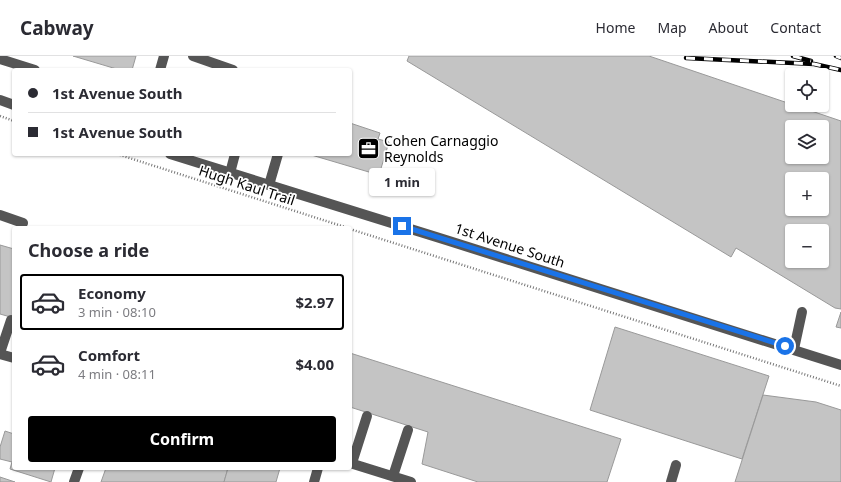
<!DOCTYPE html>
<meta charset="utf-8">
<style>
body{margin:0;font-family:"Noto Sans",sans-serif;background:#f7f7f7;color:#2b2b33;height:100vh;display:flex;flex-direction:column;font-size:15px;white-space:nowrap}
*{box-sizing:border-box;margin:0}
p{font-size:13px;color:#7c7c81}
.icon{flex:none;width:22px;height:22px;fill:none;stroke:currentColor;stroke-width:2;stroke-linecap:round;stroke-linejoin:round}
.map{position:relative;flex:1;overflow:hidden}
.drawer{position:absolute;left:12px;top:170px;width:340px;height:244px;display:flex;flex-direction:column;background:#fff;border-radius:4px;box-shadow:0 1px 3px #0004}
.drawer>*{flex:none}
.banner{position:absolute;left:12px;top:12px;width:340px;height:88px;border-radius:4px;box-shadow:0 1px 3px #0004;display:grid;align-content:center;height:88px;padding:0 16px;background:#fff}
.fabs{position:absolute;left:785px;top:12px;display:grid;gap:8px}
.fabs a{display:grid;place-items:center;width:44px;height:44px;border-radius:4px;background:#fff;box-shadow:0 1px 3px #0004;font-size:20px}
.end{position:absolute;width:18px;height:18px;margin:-9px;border:5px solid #1a73e8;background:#fff;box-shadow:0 0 0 2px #fff}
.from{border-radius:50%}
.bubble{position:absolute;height:28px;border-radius:4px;background:#fff;box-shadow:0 1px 3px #0004;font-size:13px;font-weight:700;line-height:28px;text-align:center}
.banner b{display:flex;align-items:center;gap:14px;height:38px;font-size:15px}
.banner b+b{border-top:1px solid #e1e1e2}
.banner i{width:10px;height:10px;background:#2b2b33}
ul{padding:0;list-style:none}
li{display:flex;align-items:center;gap:12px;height:56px;margin:0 8px 6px;padding:0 8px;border:2px solid transparent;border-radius:4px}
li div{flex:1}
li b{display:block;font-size:15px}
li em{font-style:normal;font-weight:700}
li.selected{border-color:#000}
li>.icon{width:36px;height:36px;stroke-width:1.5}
h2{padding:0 16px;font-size:18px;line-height:48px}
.primary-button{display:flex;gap:8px;margin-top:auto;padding:8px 16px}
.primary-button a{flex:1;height:46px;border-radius:4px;background:#000;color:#fff;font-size:16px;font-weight:700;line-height:46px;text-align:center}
header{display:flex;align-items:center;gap:24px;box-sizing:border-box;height:56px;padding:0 20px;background:#fff;border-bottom:1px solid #e1e1e2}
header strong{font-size:19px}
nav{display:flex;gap:22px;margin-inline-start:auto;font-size:14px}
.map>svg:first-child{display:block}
.building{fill:#c4c4c4;stroke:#999;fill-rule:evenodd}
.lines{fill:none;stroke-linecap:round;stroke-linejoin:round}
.path{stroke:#777;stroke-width:2.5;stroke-dasharray:1 2;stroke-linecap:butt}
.minor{stroke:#555;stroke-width:10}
.rail-casing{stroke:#000;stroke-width:4.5}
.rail{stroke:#fff;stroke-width:3;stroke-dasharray:9;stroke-linecap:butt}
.route{stroke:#1a73e8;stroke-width:5}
.labels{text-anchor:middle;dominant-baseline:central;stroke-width:3.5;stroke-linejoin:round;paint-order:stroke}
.poi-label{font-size:14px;fill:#000;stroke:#fff;text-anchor:start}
.street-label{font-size:14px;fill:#000;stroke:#fff}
</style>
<header>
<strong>Cabway</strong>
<nav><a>Home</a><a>Map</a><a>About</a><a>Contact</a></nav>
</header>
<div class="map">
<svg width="841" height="426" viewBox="0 0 841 426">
<rect width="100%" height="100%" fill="#fff"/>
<!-- building -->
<g class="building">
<path d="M 73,0 L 136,0 L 132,14 L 120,14 Z"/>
<path d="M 409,0 L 649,0 L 841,65 L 841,253 L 835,252 L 736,192 L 731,201 L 407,5 ZM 792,71 L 822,71 L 822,101 L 792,101 ZM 792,123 L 822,123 L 822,153 L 792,153 ZM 792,175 L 822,175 L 822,205 L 792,205 Z"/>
<path d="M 350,67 L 380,77 L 378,83 L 389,86 L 379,119 L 308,98 L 350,98 Z"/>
<path d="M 0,189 L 14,193 L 14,262 L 0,258 Z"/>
<path d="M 841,256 L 841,272 L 836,271 Z"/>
<path d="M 615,271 L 769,320 L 742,403 L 590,354 Z"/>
<path d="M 350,297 L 621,383 L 607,426 L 478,426 L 422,408 L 428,376 L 350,351 Z"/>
<path d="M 763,339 L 816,346 L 841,354 L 841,426 L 735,426 Z"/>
<path d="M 5,375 L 14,378 L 14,412 L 55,412 L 51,426 L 10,413 L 12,406 L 0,403 L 0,391 Z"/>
<path d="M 106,412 L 228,412 L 224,426 L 101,426 Z"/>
<path d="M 228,412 L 280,412 L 276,426 L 224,426 Z"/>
<path d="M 0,421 L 15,426 L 0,426 Z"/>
</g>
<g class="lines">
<!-- path -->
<g class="path">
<path d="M 0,60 L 14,65"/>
<path d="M 117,98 L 348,172"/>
<path d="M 350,173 L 841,330"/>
</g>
<!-- minor -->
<g class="minor">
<path d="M 193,0 L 233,14"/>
<path d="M 0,3 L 35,14"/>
<path d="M 160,14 L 164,0"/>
<path d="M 0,44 L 14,49"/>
<path d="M 170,98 L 446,184 L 841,309"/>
<path d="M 230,117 L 235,98"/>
<path d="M 269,129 L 278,98"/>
<path d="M 0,159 L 23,167"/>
<path d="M 794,293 L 802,256"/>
<path d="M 0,297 L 11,264 L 14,265"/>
<path d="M 0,298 L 14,302"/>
<path d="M 350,407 L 411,426"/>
<path d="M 352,407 L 367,360"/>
<path d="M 393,420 L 408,374"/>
<path d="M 74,426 L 79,412"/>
<path d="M 314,426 L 318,412"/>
<path d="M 671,426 L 676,409"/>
</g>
<defs>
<g id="rail">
<path d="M 793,0 L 811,5"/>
<path d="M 836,0 L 841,2"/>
<path d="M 686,2 L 814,8 L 841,14"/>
</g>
</defs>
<!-- rail casing -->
<use href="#rail" class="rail-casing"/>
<!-- rail -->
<use href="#rail" class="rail"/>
</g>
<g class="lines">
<!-- route -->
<path class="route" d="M 402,170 L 785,290"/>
</g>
<!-- icons -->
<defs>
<symbol id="office-square" viewBox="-11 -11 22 22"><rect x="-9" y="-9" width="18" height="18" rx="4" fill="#000" stroke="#fff"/><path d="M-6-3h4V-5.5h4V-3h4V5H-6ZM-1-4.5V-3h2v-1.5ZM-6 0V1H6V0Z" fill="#fff"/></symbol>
</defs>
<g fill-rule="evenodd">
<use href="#office-square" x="356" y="80" width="25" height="25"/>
</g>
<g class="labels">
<!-- poi labels -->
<g class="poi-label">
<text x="384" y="84">Cohen Carnaggio<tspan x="384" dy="16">Reynolds</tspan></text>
</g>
<!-- street labels -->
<g class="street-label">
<text transform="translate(247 129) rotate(18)">Hugh Kaul Trail</text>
<text transform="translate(510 189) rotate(18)">1st Avenue South</text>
</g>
</g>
</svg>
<div class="fabs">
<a><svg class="icon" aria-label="locate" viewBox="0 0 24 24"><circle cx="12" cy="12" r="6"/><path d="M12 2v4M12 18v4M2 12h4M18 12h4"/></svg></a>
<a><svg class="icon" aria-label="layers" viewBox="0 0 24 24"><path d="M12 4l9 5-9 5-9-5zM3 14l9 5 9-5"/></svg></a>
<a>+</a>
<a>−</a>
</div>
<i class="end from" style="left:785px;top:290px"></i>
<i class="end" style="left:402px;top:170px"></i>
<div class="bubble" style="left:369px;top:112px;width:66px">1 min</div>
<div class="banner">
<b><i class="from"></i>1st Avenue South</b>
<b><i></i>1st Avenue South</b>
</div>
<section class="drawer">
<h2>Choose a ride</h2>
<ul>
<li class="selected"><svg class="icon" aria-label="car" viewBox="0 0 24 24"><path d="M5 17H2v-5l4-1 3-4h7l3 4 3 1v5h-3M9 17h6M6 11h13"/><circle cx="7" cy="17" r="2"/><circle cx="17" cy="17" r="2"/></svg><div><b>Economy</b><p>3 min · 08:10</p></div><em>$2.97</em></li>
<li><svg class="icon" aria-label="car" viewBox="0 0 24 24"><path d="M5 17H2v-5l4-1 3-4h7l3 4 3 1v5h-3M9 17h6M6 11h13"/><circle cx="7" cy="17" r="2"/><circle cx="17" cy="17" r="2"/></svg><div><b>Comfort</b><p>4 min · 08:11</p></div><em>$4.00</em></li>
</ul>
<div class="primary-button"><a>Confirm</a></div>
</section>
</div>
